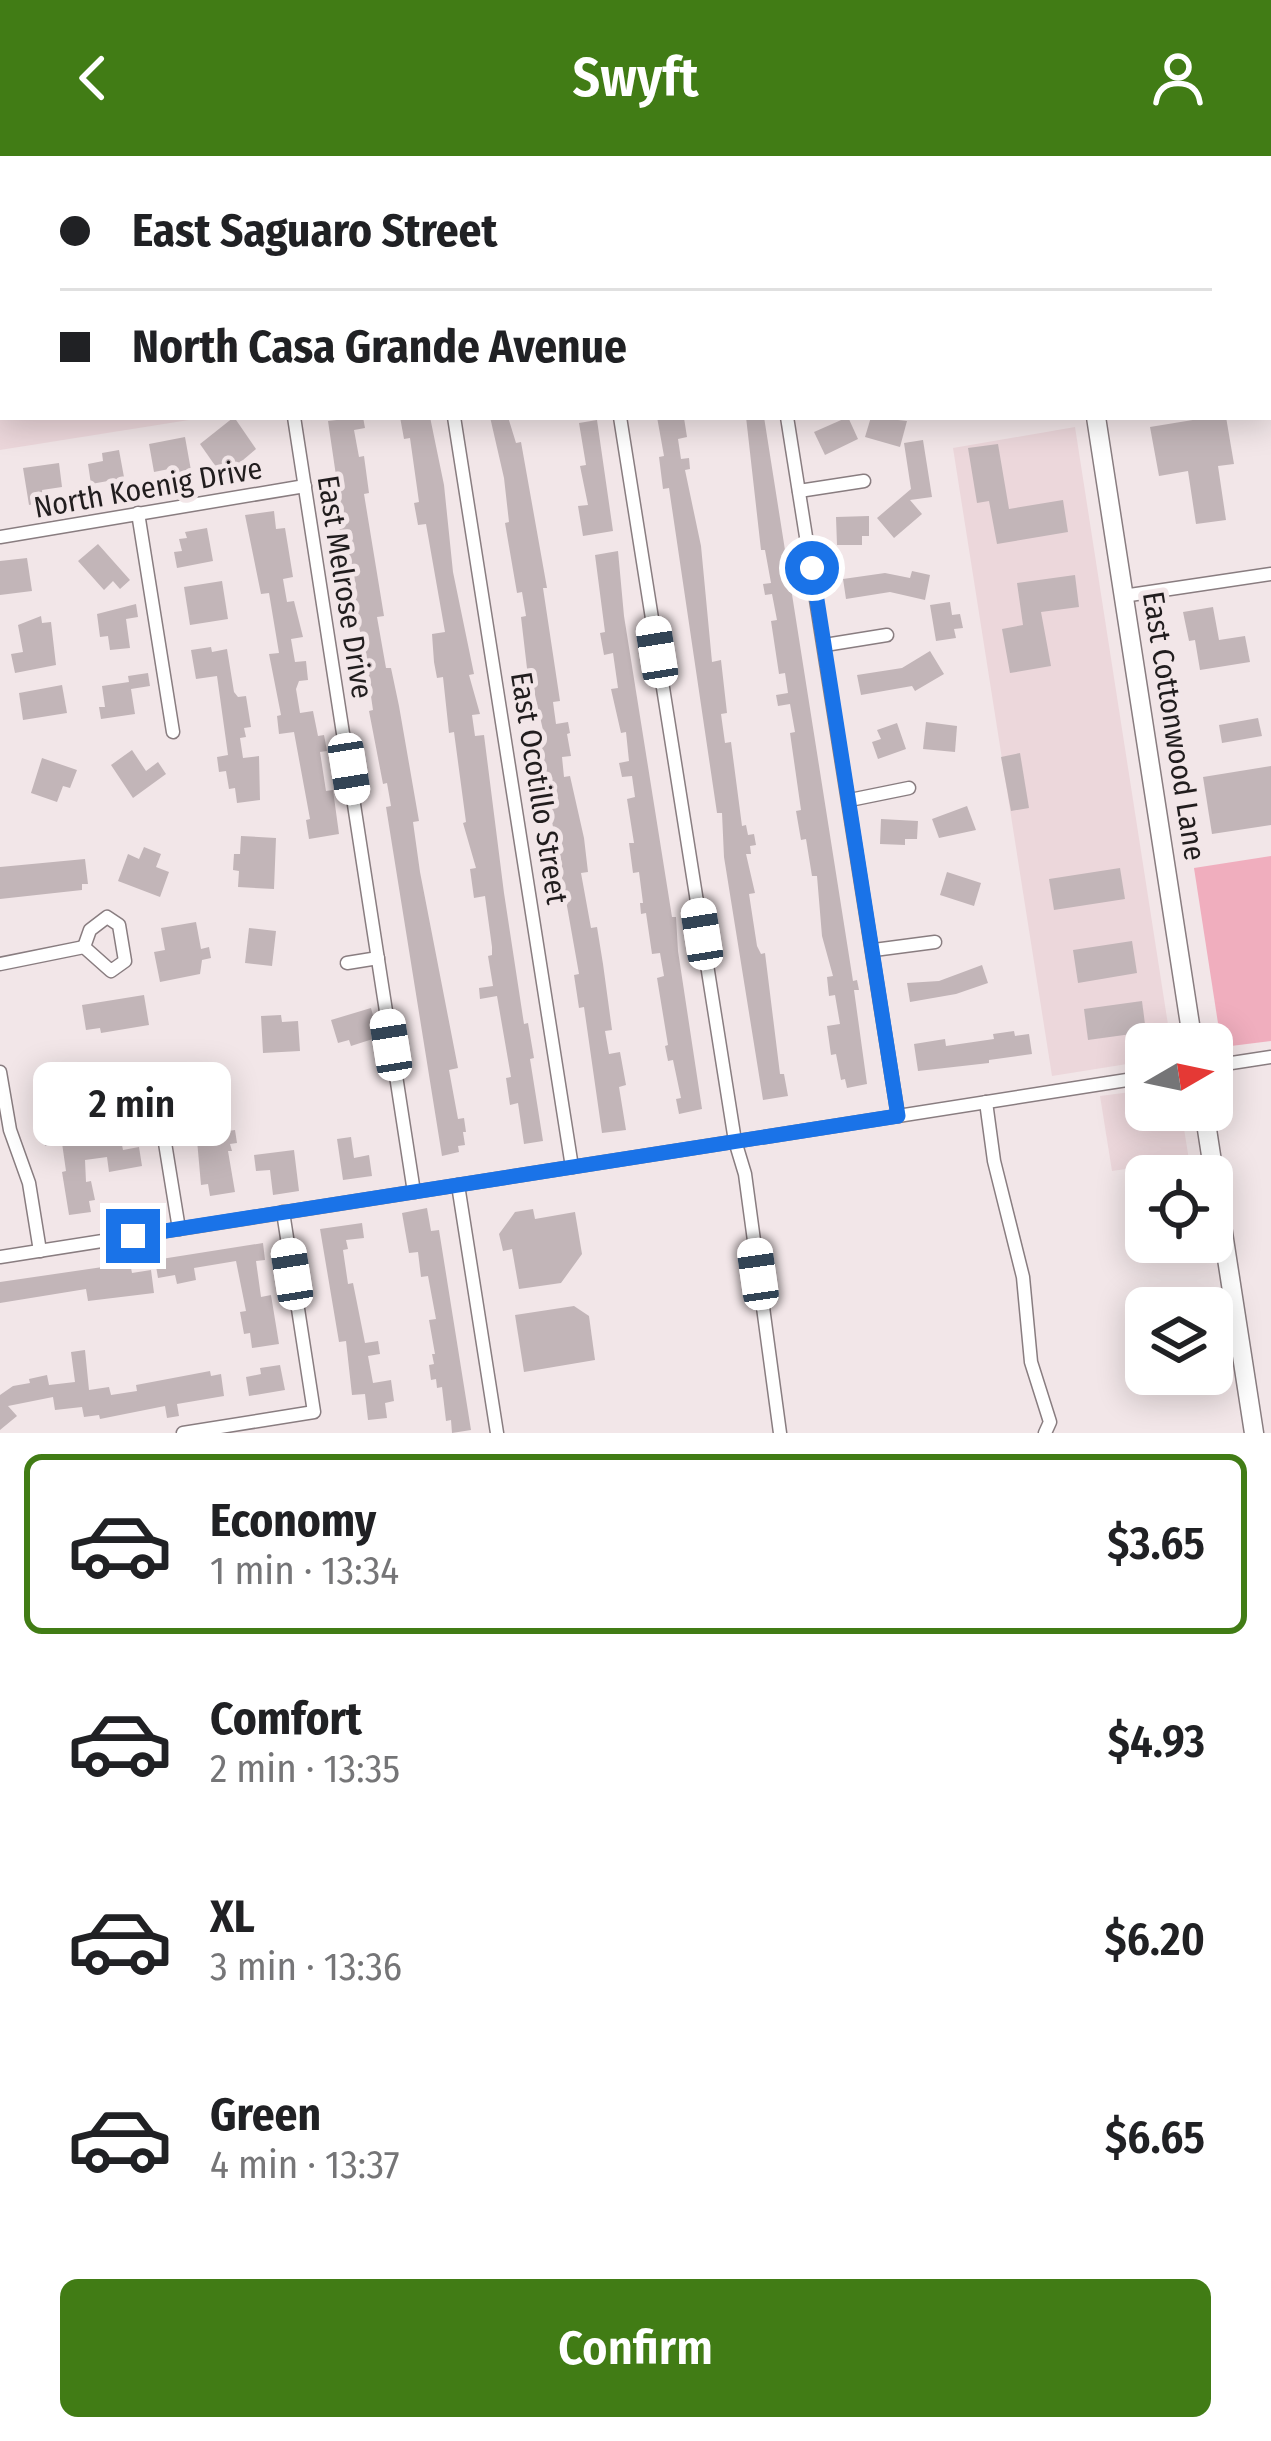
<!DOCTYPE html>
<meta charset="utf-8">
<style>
body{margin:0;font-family:"Fira Sans Condensed",sans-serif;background:#f2f2f2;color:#202124;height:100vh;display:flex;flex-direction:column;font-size:45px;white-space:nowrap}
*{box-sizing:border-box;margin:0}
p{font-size:39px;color:#757577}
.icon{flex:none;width:66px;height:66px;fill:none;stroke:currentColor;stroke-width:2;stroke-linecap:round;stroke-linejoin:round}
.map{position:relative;height:1277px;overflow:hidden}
.drawer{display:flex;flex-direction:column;background:#fff;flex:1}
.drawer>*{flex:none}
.top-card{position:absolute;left:0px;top:0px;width:1272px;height:264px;box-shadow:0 6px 30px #0003;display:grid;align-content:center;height:264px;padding:0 60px;background:#fff}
.needle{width:78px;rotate:81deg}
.buttons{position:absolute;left:1125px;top:867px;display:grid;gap:24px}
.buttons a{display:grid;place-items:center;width:108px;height:108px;border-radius:18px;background:#fff;box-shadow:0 6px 30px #0003;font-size:60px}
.end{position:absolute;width:54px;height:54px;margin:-27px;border:15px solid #1a73e8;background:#fff;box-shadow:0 0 0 6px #fff}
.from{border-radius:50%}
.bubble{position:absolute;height:84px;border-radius:18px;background:#fff;box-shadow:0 6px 30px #0003;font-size:39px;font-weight:600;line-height:84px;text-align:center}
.car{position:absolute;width:36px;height:72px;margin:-36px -18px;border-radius:15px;box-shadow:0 0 9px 3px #0007;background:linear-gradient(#fff 24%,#345 0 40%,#fff 0 76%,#345 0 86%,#fff 0)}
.top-card b{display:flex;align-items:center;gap:42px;height:114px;font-size:45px}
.top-card b+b{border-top:3px solid #e0e0e0}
.top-card i{width:30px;height:30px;background:#202124}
ul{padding:21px 0 0;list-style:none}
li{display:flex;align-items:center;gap:36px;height:180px;margin:0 24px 18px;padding:0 36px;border:6px solid transparent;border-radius:18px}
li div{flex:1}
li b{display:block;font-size:45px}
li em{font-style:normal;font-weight:600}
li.selected{border-color:#417c15}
li>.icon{width:108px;height:108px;stroke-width:1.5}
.primary-button{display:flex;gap:24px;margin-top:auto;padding:24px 60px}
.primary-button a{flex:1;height:138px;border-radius:18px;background:#417c15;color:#fff;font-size:48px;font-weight:600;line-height:138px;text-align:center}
header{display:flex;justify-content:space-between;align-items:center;height:156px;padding:0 60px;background:#417c15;color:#fff;font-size:54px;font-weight:600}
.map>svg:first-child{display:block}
.built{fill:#ecd7db}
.green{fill:#f0aebe}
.building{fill:#c2b5b8}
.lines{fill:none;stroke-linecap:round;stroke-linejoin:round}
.street-casing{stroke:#897d80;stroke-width:15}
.secondary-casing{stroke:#897d80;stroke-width:21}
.street{stroke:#fff;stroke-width:12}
.secondary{stroke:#fff;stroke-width:18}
.route{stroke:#1a73e8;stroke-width:15}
.labels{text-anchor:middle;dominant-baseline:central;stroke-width:10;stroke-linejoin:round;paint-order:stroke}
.street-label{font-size:30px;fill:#211d1e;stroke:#f2e6e8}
</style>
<header><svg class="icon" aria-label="back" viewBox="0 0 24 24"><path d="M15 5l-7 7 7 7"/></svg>Swyft<svg class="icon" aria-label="person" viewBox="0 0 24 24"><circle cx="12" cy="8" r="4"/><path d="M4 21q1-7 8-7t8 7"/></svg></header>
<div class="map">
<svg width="1271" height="1277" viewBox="0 0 1271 1277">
<rect width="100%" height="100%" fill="#f2e6e8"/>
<!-- built -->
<g class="built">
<path d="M 0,0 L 146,3 L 3,3 L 3,261 L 189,261 L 189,264 L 0,294 Z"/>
<path d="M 1075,271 L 1171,888 L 1146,888 L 1146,905 L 1052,920 L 953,292 Z"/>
<path d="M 1146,934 L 1146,954 L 1181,954 L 1189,1004 L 1112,1015 L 1100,940 Z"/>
</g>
<!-- green -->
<path class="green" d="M 1271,700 L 1271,885 L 1231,890 L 1220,880 L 1194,712 Z"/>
<!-- building -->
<g class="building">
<path d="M 234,261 L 256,293 L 223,321 L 200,288 Z"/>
<path d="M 363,261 L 365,272 L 354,274 L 359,301 L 364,300 L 369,337 L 364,338 L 384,460 L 377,461 L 386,512 L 391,512 L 399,550 L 419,665 L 413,666 L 420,716 L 458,912 L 449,914 L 458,963 L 464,962 L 466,976 L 463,976 L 465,989 L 458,990 L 459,996 L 442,1000 L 386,651 L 391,650 L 387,627 L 383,628 L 369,555 L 373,554 L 366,506 L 337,360 L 340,359 L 340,347 L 328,265 Z"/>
<path d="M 400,261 L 430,261 L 444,329 L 453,416 L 474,518 L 469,519 L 480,558 L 472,559 L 475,580 L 484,579 L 504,737 L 524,868 L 528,867 L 534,902 L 530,903 L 543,985 L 524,988 L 518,947 L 510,949 L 506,922 L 511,921 L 497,840 L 480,843 L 479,832 L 493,830 L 488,800 L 492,799 L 492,791 L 485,740 L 474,742 L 470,713 L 476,712 L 463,667 L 466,666 L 454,576 L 449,577 L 443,521 L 437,522 L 434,506 L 432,478 L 445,476 L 426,368 L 418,369 L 414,347 L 419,346 L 410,282 L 404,283 Z"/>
<path d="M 490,261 L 508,261 L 516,287 L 521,286 L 547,432 L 543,432 L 560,545 L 553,546 L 556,568 L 568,566 L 570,577 L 567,578 L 571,600 L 562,601 L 564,621 L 570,620 L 584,682 L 588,716 L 581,717 L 591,772 L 597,771 L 603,808 L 612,874 L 605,875 L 609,898 L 620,896 L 626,929 L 619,931 L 626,974 L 602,977 L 584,851 L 579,852 L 574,819 L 579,818 L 550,654 L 540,584 L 545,583 L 531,521 L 528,521 L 521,461 L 526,460 L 522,436 L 517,437 L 505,367 L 509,366 L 504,322 Z"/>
<path d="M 657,261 L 684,262 L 687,281 L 678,283 L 681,303 L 689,302 L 690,313 L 685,314 L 701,390 L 712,506 L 721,504 L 727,557 L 721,558 L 725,587 L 731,586 L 742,670 L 746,669 L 748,679 L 754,678 L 756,689 L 750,690 L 751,698 L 746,698 L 755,737 L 749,738 L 757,790 L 761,798 L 765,797 L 780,918 L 784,918 L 788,940 L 763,944 L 724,701 L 722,657 L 717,657 L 669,332 L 663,333 L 659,301 L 664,300 Z"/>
<path d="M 746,261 L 764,261 L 853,825 L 857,824 L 859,834 L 854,834 L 867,928 L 847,932 L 845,923 L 841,924 L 836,898 L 831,899 L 827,870 L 840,868 L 835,839 L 829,840 L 827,821 L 833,820 L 822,780 L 817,720 L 812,720 L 806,683 L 801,684 L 796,655 L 801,654 L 790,577 L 795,576 L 790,548 L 778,550 L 776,539 L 788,537 L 785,517 L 779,518 L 771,465 L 777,464 L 772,438 L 765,439 L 763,428 L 771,427 L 765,394 L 761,394 Z"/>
<path d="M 848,261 L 858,283 L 825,299 L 814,276 Z"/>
<path d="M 871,261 L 907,265 L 900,291 L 865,281 Z"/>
<path d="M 1211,261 L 1226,261 L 1234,308 L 1218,310 L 1226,364 L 1196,368 L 1188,315 L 1159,320 L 1150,271 Z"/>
<path d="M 597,264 L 613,375 L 583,380 L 578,350 L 588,349 L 580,310 L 586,309 L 579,267 Z"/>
<path d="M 185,281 L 192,320 L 176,322 L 174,312 L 154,316 L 149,288 Z"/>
<path d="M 923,284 L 932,341 L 910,344 L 922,358 L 894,382 L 877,362 L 911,333 L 904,287 Z"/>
<path d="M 998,288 L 1009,353 L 1063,344 L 1068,376 L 997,388 L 989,345 L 977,347 L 968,292 Z"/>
<path d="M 119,294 L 126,332 L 110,335 L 108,325 L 91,328 L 88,308 L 103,305 L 102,297 Z"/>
<path d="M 59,307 L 62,331 L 42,334 L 43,346 L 29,349 L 23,312 Z"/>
<path d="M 274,355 L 276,373 L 285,372 L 293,421 L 283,423 L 287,446 L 294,445 L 303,481 L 291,483 L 295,506 L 306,505 L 308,524 L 299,525 L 296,533 L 300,557 L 313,555 L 318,580 L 324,579 L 327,595 L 320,596 L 326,635 L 333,634 L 339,678 L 309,683 L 306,664 L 310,663 L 294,576 L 279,578 L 277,560 L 281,559 L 269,498 L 279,497 L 269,437 L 261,438 L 245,359 Z"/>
<path d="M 869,360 L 869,380 L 862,380 L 862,389 L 837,389 L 836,361 Z"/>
<path d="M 207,372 L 213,405 L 177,412 L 174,396 L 182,395 L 179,383 L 187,382 L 185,376 Z"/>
<path d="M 98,388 L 130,424 L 120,433 L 113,425 L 104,434 L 78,405 Z"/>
<path d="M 618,395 L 624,460 L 672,761 L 676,761 L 678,795 L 702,953 L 679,958 L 676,943 L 681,942 L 673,904 L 668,905 L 665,890 L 668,889 L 657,822 L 664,820 L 660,797 L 652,798 L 646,757 L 641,758 L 640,747 L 643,747 L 639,716 L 633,717 L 629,687 L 634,687 L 627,643 L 635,641 L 632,620 L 622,621 L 619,607 L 629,605 L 626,576 L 621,577 L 611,533 L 618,532 L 613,497 L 604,499 L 600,477 L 605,476 L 595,399 Z"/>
<path d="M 27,402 L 32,435 L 0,439 L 0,405 Z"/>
<path d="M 912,415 L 930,419 L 925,444 L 890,436 L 846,443 L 843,423 L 885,417 L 910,422 Z"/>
<path d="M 1075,419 L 1079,451 L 1041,456 L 1051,510 L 1010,517 L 1002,473 L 1023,469 L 1017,427 Z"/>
<path d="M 222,425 L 228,463 L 190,469 L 184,431 Z"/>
<path d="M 950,446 L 952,459 L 960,458 L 963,472 L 954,473 L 956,482 L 936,485 L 930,449 Z"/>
<path d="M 136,448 L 138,461 L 126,463 L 130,492 L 110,494 L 108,480 L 100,481 L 97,458 Z"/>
<path d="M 1213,451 L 1219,484 L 1245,480 L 1250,506 L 1200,514 L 1195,484 L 1189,485 L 1183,456 Z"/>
<path d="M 41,460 L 42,467 L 51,466 L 56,509 L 15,517 L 11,498 L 23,496 L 18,469 Z"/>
<path d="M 211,491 L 212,496 L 227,493 L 234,536 L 238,541 L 246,540 L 251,571 L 244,572 L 246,581 L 240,582 L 243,602 L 259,600 L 260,644 L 237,647 L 235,632 L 229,633 L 226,615 L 219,616 L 217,601 L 228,599 L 217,520 L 196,523 L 191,494 Z"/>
<path d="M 930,495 L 944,518 L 915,535 L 912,530 L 861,539 L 857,519 L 902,512 Z"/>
<path d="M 148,517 L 150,530 L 131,533 L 135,558 L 101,563 L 99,551 L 105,551 L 102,530 L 129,526 L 128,520 Z"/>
<path d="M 62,529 L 67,557 L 23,564 L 19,537 Z"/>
<path d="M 1258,562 L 1262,580 L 1222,587 L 1219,569 Z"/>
<path d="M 926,566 L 957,570 L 955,596 L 923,593 Z"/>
<path d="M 897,567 L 906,593 L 878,603 L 872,586 L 881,583 L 877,574 Z"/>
<path d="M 132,594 L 146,615 L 158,606 L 166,618 L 133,642 L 111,609 Z"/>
<path d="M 1020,597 L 1029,652 L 1011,655 L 1001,601 Z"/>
<path d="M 42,602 L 77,614 L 70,632 L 63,630 L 57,646 L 31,637 Z"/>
<path d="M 1271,610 L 1271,669 L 1212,678 L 1203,621 Z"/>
<path d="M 967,650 L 976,674 L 939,682 L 932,663 Z"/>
<path d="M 881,663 L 918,665 L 917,683 L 905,683 L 905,689 L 880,688 Z"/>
<path d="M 241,680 L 276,682 L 274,733 L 238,731 L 239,715 L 233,714 L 234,698 L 240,698 Z"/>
<path d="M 144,691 L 161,698 L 156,711 L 169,716 L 160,741 L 118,725 L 128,698 L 139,703 Z"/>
<path d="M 85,703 L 88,728 L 82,728 L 82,734 L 0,743 L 0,711 Z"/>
<path d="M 1120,712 L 1125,743 L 1054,754 L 1049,723 Z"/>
<path d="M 947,716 L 981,727 L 974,750 L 940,739 Z"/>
<path d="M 196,766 L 201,793 L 209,791 L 211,802 L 202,804 L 200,818 L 160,826 L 154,796 L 165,794 L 161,772 Z"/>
<path d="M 249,772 L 276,775 L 272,810 L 245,807 Z"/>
<path d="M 1132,785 L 1137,817 L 1078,827 L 1073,794 Z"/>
<path d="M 982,809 L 988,827 L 956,838 L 910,846 L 907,827 L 939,825 Z"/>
<path d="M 144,839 L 149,869 L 101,877 L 100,872 L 86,874 L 82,849 Z"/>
<path d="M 1142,845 L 1146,876 L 1088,884 L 1084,853 Z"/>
<path d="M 371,852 L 379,881 L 351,890 L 349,884 L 338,887 L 331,864 Z"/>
<path d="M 281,859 L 282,866 L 298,865 L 300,895 L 263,897 L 261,860 Z"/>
<path d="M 1014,875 L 1015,880 L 1029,878 L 1032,898 L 989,904 L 989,907 L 918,915 L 914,888 L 945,883 L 946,890 L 994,883 L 993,878 Z"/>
<path d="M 175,909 L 210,919 L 208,925 L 221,928 L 212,959 L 183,951 L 188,934 L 170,929 Z"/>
<path d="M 137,914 L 148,931 L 132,942 L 142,958 L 126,969 L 108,942 L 119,934 L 115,928 Z"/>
<path d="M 72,918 L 81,980 L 119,974 L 123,994 L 139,991 L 142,1010 L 109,1016 L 107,1001 L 85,1004 L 86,1026 L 91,1025 L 95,1044 L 89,1045 L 91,1056 L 69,1059 L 62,1016 L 66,1015 L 62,987 L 45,990 L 37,944 L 55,941 L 52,922 Z"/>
<path d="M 227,969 L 228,975 L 235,974 L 237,987 L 230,988 L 232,995 L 228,995 L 235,1036 L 210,1040 L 208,1028 L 201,1029 L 197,984 L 204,982 L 202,973 Z"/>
<path d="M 351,981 L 354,1002 L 369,999 L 372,1020 L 343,1024 L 337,983 Z"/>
<path d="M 294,994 L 299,1035 L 273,1039 L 270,1014 L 256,1015 L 254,999 Z"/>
<path d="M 427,1052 L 431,1075 L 439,1074 L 471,1274 L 452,1277 L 451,1264 L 446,1265 L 442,1231 L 437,1232 L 436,1223 L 431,1224 L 429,1209 L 434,1208 L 432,1198 L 435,1198 L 429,1164 L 436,1163 L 428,1120 L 421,1121 L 418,1096 L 409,1097 L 402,1057 Z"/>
<path d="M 533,1053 L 535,1063 L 575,1056 L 582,1098 L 561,1127 L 519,1133 L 512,1093 L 503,1095 L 499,1078 L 515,1056 Z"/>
<path d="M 362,1067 L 364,1082 L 346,1084 L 348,1093 L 343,1094 L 348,1128 L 353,1127 L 365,1187 L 378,1185 L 380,1198 L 368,1200 L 373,1227 L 391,1224 L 394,1245 L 385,1247 L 387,1262 L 368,1264 L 365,1238 L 352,1239 L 346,1185 L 339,1186 L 320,1073 Z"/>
<path d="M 263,1087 L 265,1104 L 256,1105 L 261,1141 L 271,1139 L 279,1188 L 252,1192 L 250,1177 L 244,1178 L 240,1156 L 246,1155 L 236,1105 L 194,1112 L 196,1124 L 177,1128 L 175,1119 L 158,1122 L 155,1104 Z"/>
<path d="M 130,1107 L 132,1117 L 151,1114 L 154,1137 L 88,1145 L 86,1133 L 0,1147 L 0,1126 Z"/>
<path d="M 574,1150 L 589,1160 L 595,1204 L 524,1216 L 515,1159 Z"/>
<path d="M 85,1194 L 89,1234 L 109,1231 L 111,1239 L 137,1235 L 136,1229 L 210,1215 L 211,1220 L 221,1218 L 224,1240 L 177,1248 L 179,1260 L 167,1262 L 165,1250 L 100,1263 L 99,1259 L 84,1261 L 82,1251 L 55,1254 L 53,1241 L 8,1250 L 17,1260 L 0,1274 L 0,1239 L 13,1230 L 30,1227 L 29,1223 L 47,1219 L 49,1229 L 75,1226 L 71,1196 Z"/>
<path d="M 280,1209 L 285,1234 L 249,1240 L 246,1221 L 261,1218 L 260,1212 Z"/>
</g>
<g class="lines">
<defs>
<g id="street">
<path d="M 576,0 L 576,3"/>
<path d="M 743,0 L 744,3"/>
<path d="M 787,3 L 804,0"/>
<path d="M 294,261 L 414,1036"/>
<path d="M 454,261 L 572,1011"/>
<path d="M 620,261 L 735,985 L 745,1018 L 780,1277"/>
<path d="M 787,261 L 898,960"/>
<path d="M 799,335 L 864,325"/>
<path d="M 138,357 L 173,576"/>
<path d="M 0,381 L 305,330"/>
<path d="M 1123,440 L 1271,418"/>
<path d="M 825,489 L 887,479"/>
<path d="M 850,644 L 909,632"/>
<path d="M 107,761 L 119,769 L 125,805 L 111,815 L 84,791 L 90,774 Z"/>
<path d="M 874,794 L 935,786"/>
<path d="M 347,807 L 378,802"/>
<path d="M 0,808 L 84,791"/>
<path d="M 1212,910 L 1271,901"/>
<path d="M 0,916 L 10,974 L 29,1027 L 40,1095"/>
<path d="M 986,946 L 994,1005 L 1023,1121 L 1031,1206 L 1050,1266 L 1045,1277"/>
<path d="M 165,987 L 179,1073"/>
<path d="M 458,1029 L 497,1277"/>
<path d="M 0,1101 L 1146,921"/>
<path d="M 183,1277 L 314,1256 L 283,1056"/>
</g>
<g id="secondary">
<path d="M 1055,0 L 1056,3"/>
<path d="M 1096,261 L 1193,888"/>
<path d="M 1204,954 L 1254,1277"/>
</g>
</defs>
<!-- street casing -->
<use href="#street" class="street-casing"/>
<!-- secondary casing -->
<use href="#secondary" class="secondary-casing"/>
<!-- street -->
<use href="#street" class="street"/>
<!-- secondary -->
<use href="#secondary" class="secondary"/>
</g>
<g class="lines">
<!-- route -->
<path class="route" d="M 133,1080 L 898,960 L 812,412"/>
</g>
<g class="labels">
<!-- street labels -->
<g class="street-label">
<text transform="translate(148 332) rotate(-10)">North Koenig Drive</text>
<text transform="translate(345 431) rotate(81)">East Melrose Drive</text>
<text transform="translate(1174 570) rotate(81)">East Cottonwood Lane</text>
<text transform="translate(539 632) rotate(81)">East Ocotillo Street</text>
</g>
</g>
</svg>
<div class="buttons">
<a><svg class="needle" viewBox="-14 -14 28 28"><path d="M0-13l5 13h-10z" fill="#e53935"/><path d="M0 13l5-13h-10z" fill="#757577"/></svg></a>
<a><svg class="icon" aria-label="locate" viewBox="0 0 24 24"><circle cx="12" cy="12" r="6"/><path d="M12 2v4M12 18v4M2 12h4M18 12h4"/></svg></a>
<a><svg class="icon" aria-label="layers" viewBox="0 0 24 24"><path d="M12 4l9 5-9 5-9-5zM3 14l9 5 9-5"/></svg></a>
</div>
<i class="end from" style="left:812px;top:412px"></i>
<i class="end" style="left:133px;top:1080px"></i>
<div class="bubble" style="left:33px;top:906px;width:198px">2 min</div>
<i class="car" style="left:657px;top:496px;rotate:351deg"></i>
<i class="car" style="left:349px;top:613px;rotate:171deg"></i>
<i class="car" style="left:702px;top:778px;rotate:351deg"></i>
<i class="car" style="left:391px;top:889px;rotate:351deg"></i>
<i class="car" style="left:292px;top:1118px;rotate:351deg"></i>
<i class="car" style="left:758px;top:1118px;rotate:352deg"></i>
<div class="top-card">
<b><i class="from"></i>East Saguaro Street</b>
<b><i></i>North Casa Grande Avenue</b>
</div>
</div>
<section class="drawer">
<ul>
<li class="selected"><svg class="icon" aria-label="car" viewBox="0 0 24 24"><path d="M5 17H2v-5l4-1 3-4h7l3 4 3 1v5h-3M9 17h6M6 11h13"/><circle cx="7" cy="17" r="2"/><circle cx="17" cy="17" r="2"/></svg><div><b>Economy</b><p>1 min · 13:34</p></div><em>$3.65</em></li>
<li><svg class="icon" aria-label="car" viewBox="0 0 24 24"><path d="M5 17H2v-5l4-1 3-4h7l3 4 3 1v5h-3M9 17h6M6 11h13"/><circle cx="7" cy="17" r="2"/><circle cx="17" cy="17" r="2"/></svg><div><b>Comfort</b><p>2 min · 13:35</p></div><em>$4.93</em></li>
<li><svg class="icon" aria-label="car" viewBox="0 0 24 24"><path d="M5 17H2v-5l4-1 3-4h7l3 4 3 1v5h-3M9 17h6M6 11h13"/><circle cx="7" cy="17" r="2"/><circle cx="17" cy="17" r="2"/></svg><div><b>XL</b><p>3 min · 13:36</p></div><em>$6.20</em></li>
<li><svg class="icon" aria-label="car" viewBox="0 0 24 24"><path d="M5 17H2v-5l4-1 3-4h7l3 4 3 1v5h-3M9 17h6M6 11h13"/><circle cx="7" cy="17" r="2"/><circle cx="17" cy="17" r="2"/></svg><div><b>Green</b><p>4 min · 13:37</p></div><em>$6.65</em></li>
</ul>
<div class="primary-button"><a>Confirm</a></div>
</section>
